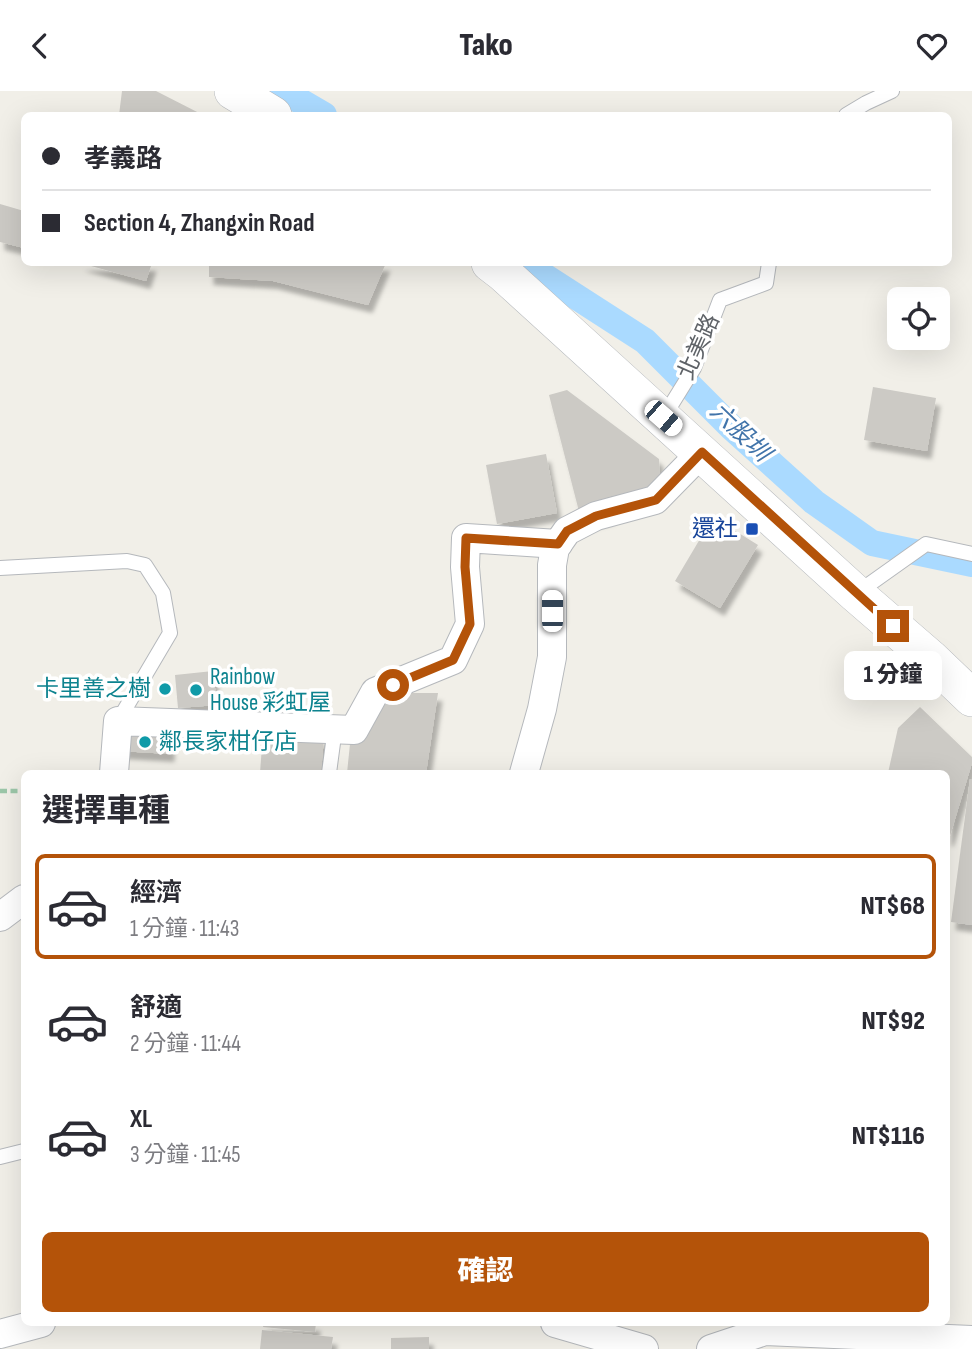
<!DOCTYPE html>
<html lang="zh-TW">
<meta charset="utf-8">
<style>
body{margin:0;font-family:"Sofia Sans Condensed","Noto Sans TC",sans-serif;background:#f2f2f3;color:#2b2b33;height:100vh;display:flex;flex-direction:column;font-size:26px;white-space:nowrap}
*{box-sizing:border-box;margin:0}
p{font-size:23px;color:#7c7c81}
.icon{flex:none;width:38px;height:38px;fill:none;stroke:currentColor;stroke-width:2;stroke-linecap:round;stroke-linejoin:round}
.map{position:relative;flex:1;overflow:hidden}
.panel{position:absolute;left:21px;top:679px;width:929px;height:556px;display:flex;flex-direction:column;background:#fff;border-radius:10px;box-shadow:0 7px 28px #0002}
.panel>*{flex:none}
.banner{position:absolute;left:21px;top:21px;width:931px;height:154px;border-radius:10px;box-shadow:0 7px 28px #0002;display:grid;align-content:center;height:154px;padding:0 21px;background:#fff}
.controls{position:absolute;left:887px;top:196px;display:grid;gap:14px}
.controls a{display:grid;place-items:center;width:63px;height:63px;border-radius:10px;background:#fff;box-shadow:0 7px 28px #0002;font-size:35px}
.end{position:absolute;width:32px;height:32px;margin:-16px;border:9px solid #b45309;background:#fff;box-shadow:0 0 0 4px #fff}
.from{border-radius:50%}
.bubble{position:absolute;height:49px;border-radius:10px;background:#fff;box-shadow:0 7px 28px #0002;font-size:23px;font-weight:800;line-height:49px;text-align:center}
.car{position:absolute;width:21px;height:42px;margin:-21px -10px;border-radius:9px;box-shadow:0 0 5px 2px #0007;background:linear-gradient(#fff 24%,#345 0 40%,#fff 0 76%,#345 0 86%,#fff 0)}
.banner b{display:flex;align-items:center;gap:24px;height:66px;font-size:26px}
.banner b+b{border-top:2px solid #e1e1e2}
.banner i{width:18px;height:18px;background:#2b2b33}
ul{padding:0;list-style:none}
li{display:flex;align-items:center;gap:21px;height:105px;margin:0 14px 10px;padding:0 7px;border:4px solid transparent;border-radius:10px}
li div{flex:1}
li b{display:block;font-size:26px}
li em{font-style:normal;font-weight:800}
li.current{border-color:#b45309}
li>.icon{width:63px;height:63px;stroke-width:1.5}
h2{padding:0 21px;font-size:32px;line-height:84px}
.primary-button{display:flex;gap:14px;margin-top:auto;padding:14px 21px}
.primary-button a{flex:1;height:80px;border-radius:10px;background:#b45309;color:#fff;font-size:28px;font-weight:800;line-height:80px;text-align:center}
header{display:flex;justify-content:space-between;align-items:center;height:91px;padding:0 21px;background:#fff;font-size:32px;font-weight:800}
.map>svg:first-child{display:block}
.lines{fill:none;stroke-linecap:round;stroke-linejoin:round}
.canal{stroke:#aadaff;stroke-width:26}
.building{fill:#cccac5;filter:url(#shadow)}
.service-casing{stroke:#b5b8bc;stroke-width:16}
.minor-casing{stroke:#b5b8bc;stroke-width:30}
.tertiary-casing{stroke:#b5b8bc;stroke-width:38}
.path{stroke:#9cc7a9;stroke-width:4.5;stroke-dasharray:7 3.5;stroke-linecap:butt}
.service{stroke:#fff;stroke-width:14}
.minor{stroke:#fff;stroke-width:28}
.tertiary{stroke:#fff;stroke-width:37}
.route{stroke:#b45309;stroke-width:9}
.transit-dot{fill:#1a4fb4;stroke:#fff;stroke-width:2.5}
.culture-dot{fill:#0f9aa8;stroke:#fff;stroke-width:2.5}
.labels{text-anchor:middle;dominant-baseline:central;stroke-width:7;stroke-linejoin:round;paint-order:stroke}
.street-label{font-size:23px;fill:#5f6368;stroke:#fff}
.transit-label{font-size:23px;fill:#164399;stroke:#fff;text-anchor:end}
.culture-label{font-size:23px;fill:#0d838f;stroke:#fff;text-anchor:start}
.water-label{font-size:24px;font-style:italic;fill:#4174aa;stroke:#fff}
</style>
<header><svg class="icon" aria-label="back" viewBox="0 0 24 24"><path d="M15 5l-7 7 7 7"/></svg>Tako<svg class="icon" aria-label="heart" viewBox="0 0 24 24"><path d="M12 20l-8-8c-3-5 5-10 8-4 3-6 11-1 8 4z"/></svg></header>
<div class="map">
<svg width="972" height="1258" viewBox="0 0 972 1258">
<defs>
<filter id="shadow"><feDropShadow dx="4.5" dy="8" stdDeviation="2" flood-color="#0004"/></filter>
</defs>
<rect width="100%" height="100%" fill="#f1efe8"/>
<g class="lines">
<!-- canal -->
<g class="canal">
<path d="M 283,0 L 324,24"/>
<path d="M 524,172 L 645,250 L 731,336 L 814,411 L 872,452 L 972,473"/>
</g>
</g>
<!-- building -->
<g class="building">
<path d="M 122,0 L 156,0 L 203,24 L 119,24 Z"/>
<path d="M 0,113 L 24,120 L 24,157 L 0,151 Z"/>
<path d="M 80,172 L 152,172 L 146,190 Z"/>
<path d="M 209,172 L 386,172 L 368,214 L 273,190 L 209,186 Z"/>
<path d="M 873,296 L 936,307 L 927,360 L 864,349 Z"/>
<path d="M 567,299 L 659,368 L 660,394 L 607,406 L 610,425 L 582,432 L 549,304 Z"/>
<path d="M 546,363 L 557,422 L 497,433 L 486,374 Z"/>
<path d="M 713,426 L 758,454 L 720,517 L 675,490 Z"/>
<path d="M 213,580 L 217,614 L 178,617 L 175,584 Z"/>
<path d="M 387,602 L 438,602 L 426,682 L 347,682 L 350,653 Z"/>
<path d="M 920,616 L 972,666 L 972,672 L 949,748 L 947,747 L 947,682 L 888,682 L 898,637 Z"/>
<path d="M 121,640 L 171,642 L 170,663 L 119,660 Z"/>
<path d="M 263,641 L 324,646 L 321,682 L 260,682 Z"/>
<path d="M 970,688 L 972,688 L 972,834 L 951,831 Z"/>
<path d="M 264,1232 L 316,1232 L 315,1241 L 263,1236 Z"/>
<path d="M 262,1239 L 333,1246 L 331,1258 L 260,1258 Z"/>
<path d="M 429,1246 L 429,1258 L 391,1258 L 391,1247 Z"/>
</g>
<g class="lines">
<defs>
<g id="service">
<path d="M 846,24 L 866,12 L 892,0"/>
<path d="M 663,327 L 694,277 L 720,209 L 766,192 L 769,172"/>
<path d="M 0,477 L 127,470 L 145,474 L 163,502 L 170,542 L 118,630"/>
<path d="M 857,502 L 926,453 L 972,463"/>
<path d="M 329,682 L 335,637"/>
<path d="M 0,1066 L 24,1060"/>
</g>
<g id="minor">
<path d="M 114,682 L 118,630 L 354,639 L 375,601 L 453,569 L 470,533 L 465,476 L 466,447 L 558,453"/>
<path d="M 524,682 L 542,618 L 552,566 L 552,474 L 555,457 L 567,440 L 596,425 L 655,409 L 702,361"/>
<path d="M 0,826 L 24,808"/>
<path d="M 555,1232 L 644,1258"/>
<path d="M 0,1243 L 41,1232"/>
<path d="M 711,1258 L 765,1240 L 972,1249"/>
</g>
<g id="tertiary">
<path d="M 233,0 L 273,24"/>
<path d="M 490,172 L 503,182 L 856,503 L 930,567 L 972,607"/>
</g>
</defs>
<!-- service casing -->
<use href="#service" class="service-casing"/>
<!-- minor casing -->
<use href="#minor" class="minor-casing"/>
<!-- tertiary casing -->
<use href="#tertiary" class="tertiary-casing"/>
<!-- path -->
<path class="path" d="M 0,700 L 24,700"/>
<!-- service -->
<use href="#service" class="service"/>
<!-- minor -->
<use href="#minor" class="minor"/>
<!-- tertiary -->
<use href="#tertiary" class="tertiary"/>
</g>
<g class="lines">
<!-- route -->
<path class="route" d="M 393,594 L 453,569 L 470,533 L 465,476 L 466,447 L 558,453 L 567,440 L 596,425 L 656,409 L 702,361 L 893,535"/>
</g>
<!-- markers -->
<rect class="transit-dot" x="745" y="431" width="14" height="14" rx="3.5"/>
<g class="culture-dot">
<circle cx="165" cy="598" r="7"/>
<circle cx="196" cy="599" r="7"/>
<circle cx="145" cy="651" r="7"/>
</g>
<g class="labels">
<!-- street labels -->
<g class="street-label">
<text transform="translate(699 256) rotate(-66)">北美路</text>
</g>
<!-- transit labels -->
<g class="transit-label">
<text x="738" y="438">還社</text>
</g>
<!-- culture labels -->
<g class="culture-label">
<text x="210" y="586">Rainbow<tspan x="210" dy="26">House 彩虹屋</tspan></text>
<text x="151" y="598" text-anchor="end">卡里善之樹</text>
<text x="159" y="651">鄰長家柑仔店</text>
</g>
<!-- water labels -->
<g class="water-label">
<text transform="translate(740 341) rotate(44)">六股圳</text>
</g>
</g>
</svg>
<div class="controls">
<a><svg class="icon" aria-label="locate" viewBox="0 0 24 24"><circle cx="12" cy="12" r="6"/><path d="M12 2v4M12 18v4M2 12h4M18 12h4"/></svg></a>
</div>
<i class="end from" style="left:393px;top:594px"></i>
<i class="end" style="left:893px;top:535px"></i>
<div class="bubble" style="left:844px;top:560px;width:98px">1 分鐘</div>
<i class="car" style="left:663px;top:327px;rotate:131deg"></i>
<i class="car" style="left:552px;top:520px;rotate:0deg"></i>
<div class="banner">
<b><i class="from"></i>孝義路</b>
<b><i></i>Section 4, Zhangxin Road</b>
</div>
<section class="panel">
<h2>選擇車種</h2>
<ul>
<li class="current"><svg class="icon" aria-label="car" viewBox="0 0 24 24"><path d="M5 17H2v-5l4-1 3-4h7l3 4 3 1v5h-3M9 17h6M6 11h13"/><circle cx="7" cy="17" r="2"/><circle cx="17" cy="17" r="2"/></svg><div><b>經濟</b><p>1 分鐘 · 11:43</p></div><em>NT$68</em></li>
<li><svg class="icon" aria-label="car" viewBox="0 0 24 24"><path d="M5 17H2v-5l4-1 3-4h7l3 4 3 1v5h-3M9 17h6M6 11h13"/><circle cx="7" cy="17" r="2"/><circle cx="17" cy="17" r="2"/></svg><div><b>舒適</b><p>2 分鐘 · 11:44</p></div><em>NT$92</em></li>
<li><svg class="icon" aria-label="car" viewBox="0 0 24 24"><path d="M5 17H2v-5l4-1 3-4h7l3 4 3 1v5h-3M9 17h6M6 11h13"/><circle cx="7" cy="17" r="2"/><circle cx="17" cy="17" r="2"/></svg><div><b>XL</b><p>3 分鐘 · 11:45</p></div><em>NT$116</em></li>
</ul>
<div class="primary-button"><a>確認</a></div>
</section>
</div>
